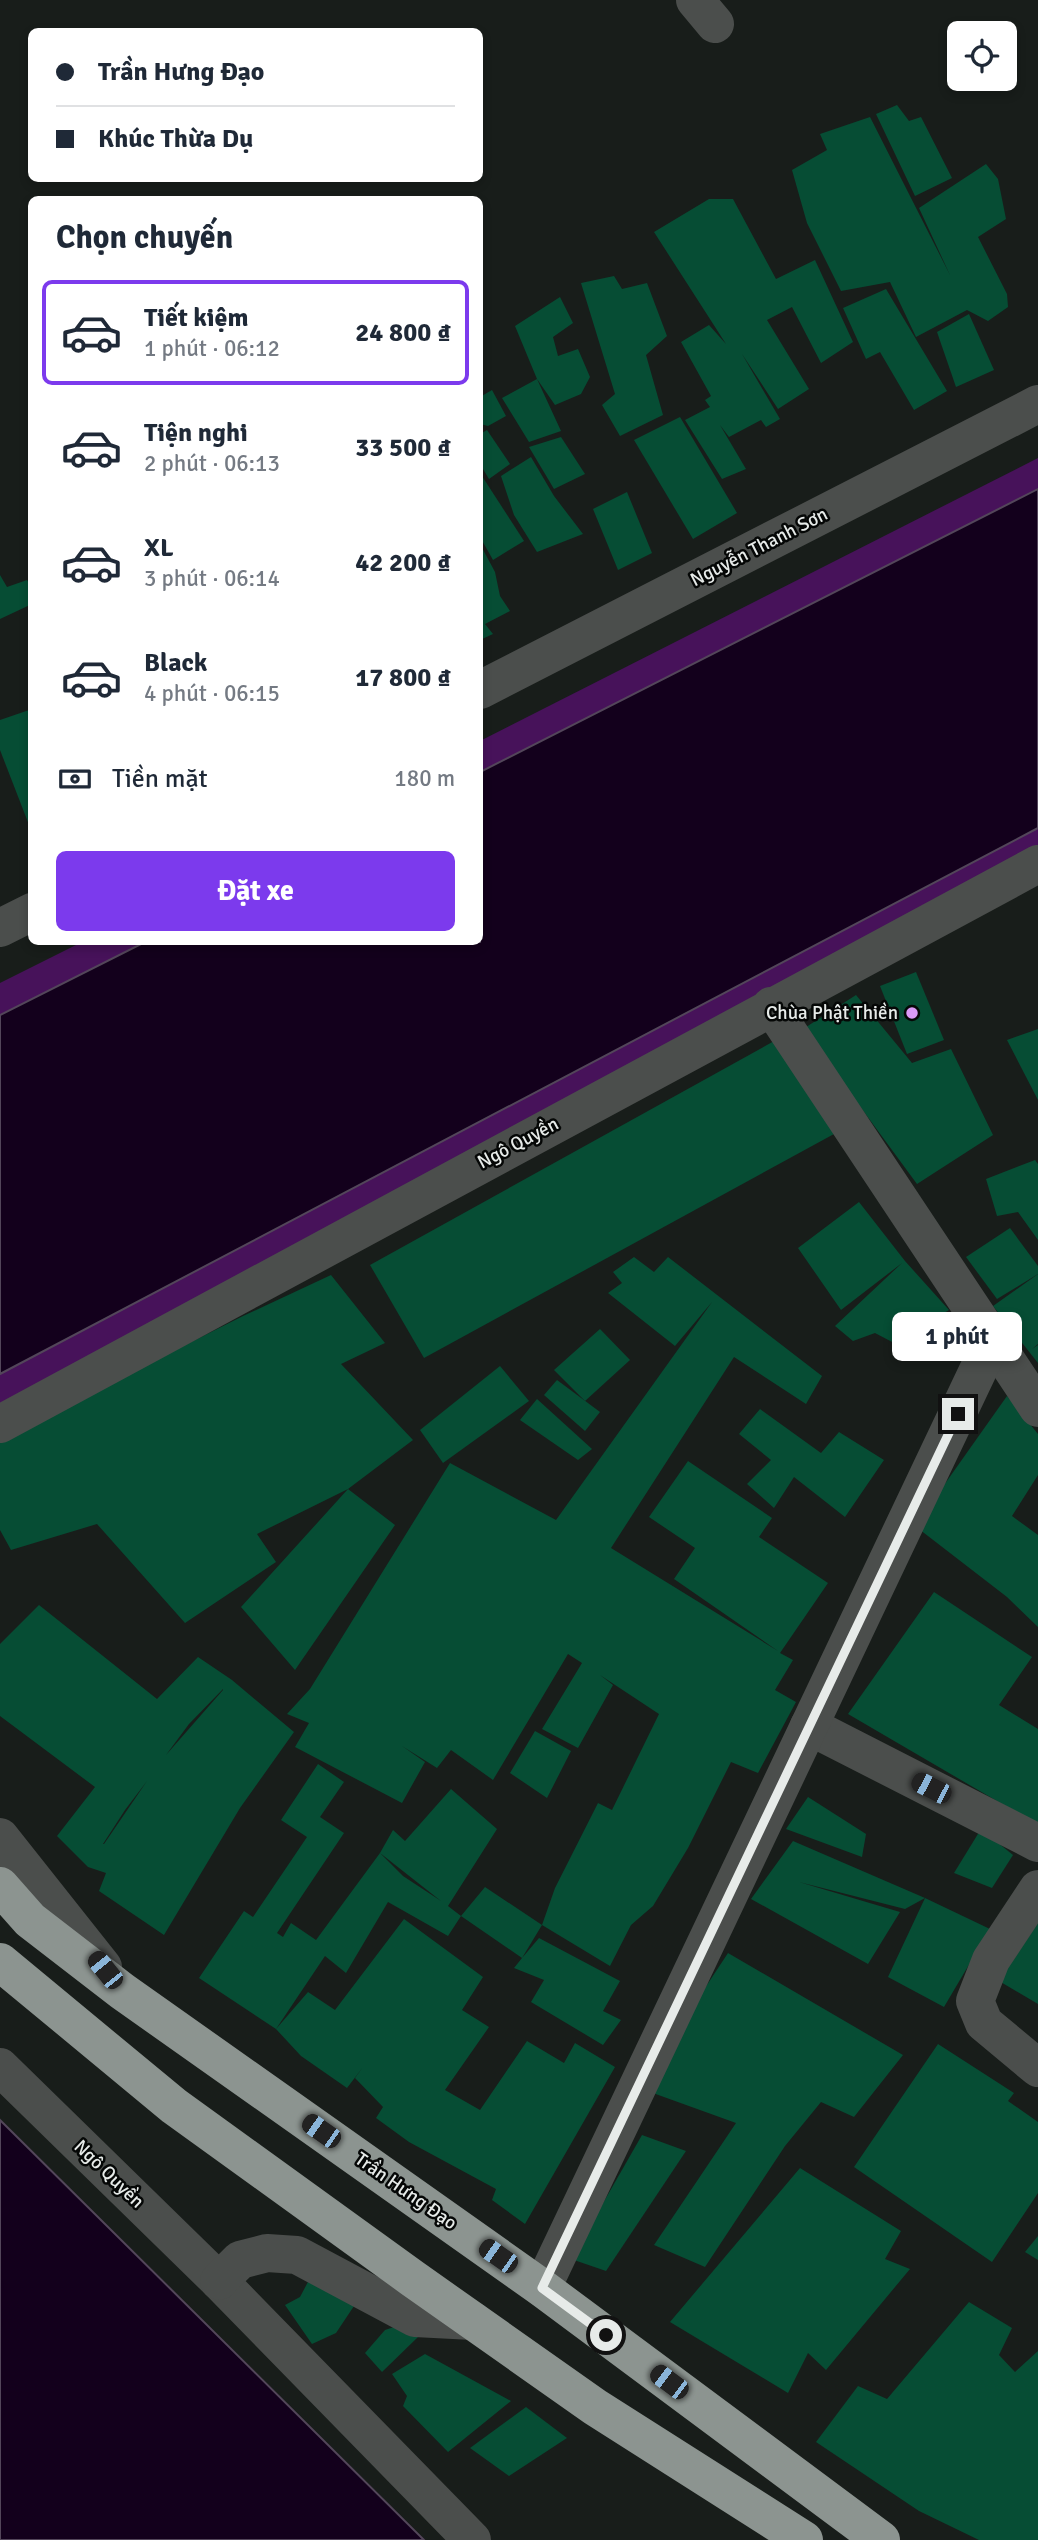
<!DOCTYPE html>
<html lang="vi">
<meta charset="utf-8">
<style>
body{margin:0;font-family:Signika,sans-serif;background:#f6f6f7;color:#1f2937;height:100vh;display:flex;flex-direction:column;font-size:26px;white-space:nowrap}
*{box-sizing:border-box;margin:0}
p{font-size:23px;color:#747a83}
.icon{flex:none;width:38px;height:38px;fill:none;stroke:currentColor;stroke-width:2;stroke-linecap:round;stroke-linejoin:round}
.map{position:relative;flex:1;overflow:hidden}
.sheet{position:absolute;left:28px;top:196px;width:455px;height:749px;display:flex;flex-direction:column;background:#fff;border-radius:10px;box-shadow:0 4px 10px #0003}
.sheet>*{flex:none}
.guide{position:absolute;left:28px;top:28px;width:455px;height:154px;border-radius:10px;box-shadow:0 4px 10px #0003;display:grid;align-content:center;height:154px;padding:0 28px;background:#fff}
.tools{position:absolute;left:947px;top:21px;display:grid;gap:14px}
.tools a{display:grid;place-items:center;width:70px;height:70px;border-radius:10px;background:#fff;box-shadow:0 4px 10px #0003;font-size:35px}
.end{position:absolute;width:32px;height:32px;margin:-16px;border:9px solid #e7ebe9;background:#111;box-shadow:0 0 0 4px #111}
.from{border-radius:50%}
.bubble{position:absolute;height:49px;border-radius:10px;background:#fff;box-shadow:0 4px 10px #0003;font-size:23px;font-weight:700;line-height:49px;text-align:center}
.car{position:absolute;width:21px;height:42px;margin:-21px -10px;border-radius:9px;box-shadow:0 0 5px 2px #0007;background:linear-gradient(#222 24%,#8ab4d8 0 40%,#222 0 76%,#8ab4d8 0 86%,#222 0)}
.guide b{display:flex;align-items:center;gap:24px;height:66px;font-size:26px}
.guide b+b{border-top:2px solid #e0e1e3}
.guide i{width:18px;height:18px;background:#1f2937}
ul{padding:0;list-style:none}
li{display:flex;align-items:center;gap:21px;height:105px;margin:0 14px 10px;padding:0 14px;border:4px solid transparent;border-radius:10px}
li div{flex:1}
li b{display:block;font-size:26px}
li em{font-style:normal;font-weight:700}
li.selected{border-color:#7c3aed}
li>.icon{width:63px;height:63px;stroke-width:1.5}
h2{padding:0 28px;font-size:32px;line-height:84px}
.pay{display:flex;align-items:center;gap:18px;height:77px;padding:0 28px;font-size:26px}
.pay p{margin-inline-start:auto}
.cta{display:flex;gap:14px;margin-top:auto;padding:14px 28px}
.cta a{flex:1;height:80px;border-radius:10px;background:#7c3aed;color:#fff;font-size:28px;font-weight:700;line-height:80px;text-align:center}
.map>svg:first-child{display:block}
.green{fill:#47125a}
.water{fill:#13001c;stroke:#53465a;stroke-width:2}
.building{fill:#064d34;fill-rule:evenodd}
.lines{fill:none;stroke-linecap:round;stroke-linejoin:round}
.minor{stroke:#4b4e4c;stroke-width:38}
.highway{stroke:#8c9490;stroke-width:38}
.route{stroke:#e7ebe9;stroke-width:9}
.poi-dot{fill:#da9af6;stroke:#050706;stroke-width:2.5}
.labels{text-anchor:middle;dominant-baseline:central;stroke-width:5;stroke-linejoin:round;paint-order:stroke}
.street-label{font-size:19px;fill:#e7ebe9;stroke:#050706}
.poi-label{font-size:19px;fill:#e7ebe9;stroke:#050706;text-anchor:end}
</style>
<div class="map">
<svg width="1038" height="2540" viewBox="0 0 1038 2540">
<rect width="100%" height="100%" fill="#181d1a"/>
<!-- green -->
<g class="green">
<path d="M 1038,458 L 1038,489 L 480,772 L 480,741 Z"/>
<path d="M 1038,828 L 1038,860 L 0,1408 L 0,1374 Z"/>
<path d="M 82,942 L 145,942 L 0,1015 L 0,983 Z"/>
</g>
<!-- water -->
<g class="water">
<path d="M 1038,489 L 1038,828 L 0,1374 L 0,1015 L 145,942 L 480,942 L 480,772 Z"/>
<path d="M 0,2120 L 424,2540 L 0,2540 Z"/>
</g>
<!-- building -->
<g class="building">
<path d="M 897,105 L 909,121 L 921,117 L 952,178 L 915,196 L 876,114 Z"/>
<path d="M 870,117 L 950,275 L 919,208 L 986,164 L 998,179 L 1006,219 L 978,237 L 1007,294 L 1008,307 L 988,321 L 967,310 L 916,337 L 890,282 L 841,291 L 807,223 L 792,170 L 827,150 L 820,134 Z"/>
<path d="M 709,199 L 733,199 L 776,279 L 815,260 L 853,342 L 821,363 L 792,307 L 767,320 L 809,389 L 778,409 L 742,354 L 780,419 L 766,427 L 761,420 L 729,437 L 720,425 L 746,469 L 722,479 L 685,420 L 710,407 L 705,400 L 711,396 L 681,342 L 709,325 L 726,344 L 654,232 Z"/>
<path d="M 614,276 L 622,289 L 647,283 L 667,336 L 646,355 L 663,415 L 620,436 L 602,405 L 615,394 L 581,283 Z"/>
<path d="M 886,289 L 947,391 L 914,410 L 880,352 L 866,359 L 843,308 Z"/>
<path d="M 560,297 L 573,323 L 553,337 L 558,356 L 578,349 L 590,377 L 581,394 L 555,405 L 537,379 L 561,431 L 529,442 L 502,398 L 537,379 L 515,326 Z"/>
<path d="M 969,314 L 994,370 L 956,387 L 937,332 Z"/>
<path d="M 492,390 L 506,416 L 488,426 L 480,424 L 480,397 Z"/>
<path d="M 680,417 L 737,513 L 693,539 L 634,440 Z"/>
<path d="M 487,430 L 510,464 L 489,479 L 480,464 L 480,434 Z"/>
<path d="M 561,437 L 585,474 L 554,489 L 529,447 Z"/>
<path d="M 531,457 L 554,496 L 583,534 L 537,552 L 514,515 L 501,476 Z"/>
<path d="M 480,473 L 524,541 L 493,560 L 480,537 Z"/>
<path d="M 627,492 L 652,553 L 618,570 L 593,509 Z"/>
<path d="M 480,544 L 495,572 L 500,596 L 510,611 L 485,624 L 493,634 L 480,640 Z"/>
<path d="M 0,575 L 7,587 L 27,580 L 32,588 L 32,604 L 0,619 Z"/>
<path d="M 32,709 L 32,830 L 31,830 L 0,750 L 0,720 Z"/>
<path d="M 916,972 L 944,1040 L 907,1054 L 880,986 Z"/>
<path d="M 856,995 L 912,1063 L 951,1049 L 993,1135 L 917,1184 L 803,1029 Z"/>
<path d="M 1038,1029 L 1038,1100 L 1007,1040 Z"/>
<path d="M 776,1040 L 834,1134 L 424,1358 L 370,1265 Z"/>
<path d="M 1035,1160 L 1038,1164 L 1038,1240 L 1018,1212 L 997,1216 L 986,1179 Z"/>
<path d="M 859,1202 L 905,1261 L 949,1310 L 894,1343 L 875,1333 L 853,1341 L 835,1326 L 902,1263 L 841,1310 L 798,1248 Z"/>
<path d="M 1010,1228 L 1038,1266 L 1038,1274 L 997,1299 L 966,1257 Z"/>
<path d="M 634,1257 L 654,1272 L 668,1257 L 822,1376 L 806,1404 L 734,1357 L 611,1548 L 778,1651 L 674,1579 L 695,1548 L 649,1517 L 688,1461 L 772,1518 L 759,1537 L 828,1583 L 780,1653 L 793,1660 L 775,1690 L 796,1702 L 758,1773 L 731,1762 L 688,1848 L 653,1906 L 631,1925 L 610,1966 L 542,1925 L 555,1888 L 598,1803 L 612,1810 L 659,1714 L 600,1675 L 613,1685 L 578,1748 L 542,1729 L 582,1663 L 568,1654 L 493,1780 L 451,1750 L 437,1768 L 402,1746 L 425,1762 L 402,1803 L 295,1747 L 309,1723 L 287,1714 L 310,1689 L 450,1463 L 556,1520 L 712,1302 L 675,1346 L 608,1293 L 622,1283 L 613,1272 Z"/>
<path d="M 1038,1274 L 1038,1344 L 1032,1349 L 1038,1345 L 1038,1363 L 993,1306 Z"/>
<path d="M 331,1275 L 385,1343 L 341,1364 L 413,1440 L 348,1489 L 395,1525 L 295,1670 L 241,1607 L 348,1489 L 257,1534 L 276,1562 L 185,1623 L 97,1524 L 11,1550 L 0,1530 L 0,1438 L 243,1316 Z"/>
<path d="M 600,1329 L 630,1360 L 585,1401 L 554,1370 Z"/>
<path d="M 500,1366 L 529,1401 L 443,1463 L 420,1430 Z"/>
<path d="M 557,1380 L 600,1412 L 585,1431 L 544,1395 Z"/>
<path d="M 1007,1396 L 1038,1434 L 1038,1475 L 1012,1516 L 1038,1535 L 1038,1627 L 1007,1597 L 915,1526 Z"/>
<path d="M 537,1399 L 592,1449 L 578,1460 L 520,1420 Z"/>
<path d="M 760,1409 L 821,1453 L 839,1432 L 884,1460 L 845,1517 L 794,1477 L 774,1508 L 747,1484 L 771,1460 L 739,1434 Z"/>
<path d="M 934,1592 L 1032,1657 L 999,1705 L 1038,1729 L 1038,1825 L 848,1714 Z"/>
<path d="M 39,1605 L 157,1699 L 198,1657 L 232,1680 L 294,1732 L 240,1808 L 164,1935 L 99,1891 L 106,1873 L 88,1867 L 57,1836 L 95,1787 L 0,1716 L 0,1644 ZM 223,1689 L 223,1690 L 166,1755 L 189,1724 ZM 147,1781 L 104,1844 L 103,1844 L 125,1810 Z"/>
<path d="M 535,1731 L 571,1751 L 547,1798 L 510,1773 Z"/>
<path d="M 318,1764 L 344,1782 L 320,1817 L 344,1833 L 277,1933 L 283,1937 L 291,1923 L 316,1940 L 380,1853 L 403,1876 L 441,1901 L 380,1853 L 393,1830 L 405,1841 L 451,1789 L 497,1829 L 448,1906 L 461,1916 L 448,1936 L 388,1902 L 346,1973 L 325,1956 L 276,2029 L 308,1992 L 335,2010 L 404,1919 L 483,1977 L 462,2010 L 489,2027 L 445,2090 L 480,2110 L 527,2041 L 564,2063 L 575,2043 L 615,2067 L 525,2224 L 492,2200 L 496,2189 L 409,2142 L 376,2118 L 383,2107 L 355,2078 L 363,2067 L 347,2088 L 301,2056 L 276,2029 L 199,1978 L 244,1911 L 253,1917 L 307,1837 L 281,1820 Z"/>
<path d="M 808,1797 L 866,1834 L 862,1857 L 786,1829 Z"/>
<path d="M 981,1829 L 1013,1855 L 992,1888 L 954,1873 Z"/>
<path d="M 793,1841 L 925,1898 L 990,1929 L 944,2007 L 888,1977 L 925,1898 L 905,1909 L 799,1882 L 900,1912 L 868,1964 L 751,1899 Z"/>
<path d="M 485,1887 L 542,1925 L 522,1958 L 539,1938 L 620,1981 L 603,2011 L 621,2020 L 603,2045 L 531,2002 L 544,1980 L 514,1968 L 522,1958 L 461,1916 Z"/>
<path d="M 1038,1923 L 1038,2004 L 999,1981 Z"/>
<path d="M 728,1953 L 903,2055 L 854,2117 L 821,2102 L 785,2146 L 705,2267 L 654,2245 L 736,2123 L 639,2088 Z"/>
<path d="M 938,2044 L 1014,2093 L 1008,2101 L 1038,2122 L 1038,2193 L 992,2262 L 854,2167 Z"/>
<path d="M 642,2135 L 686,2151 L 606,2271 L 571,2259 Z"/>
<path d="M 800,2168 L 901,2231 L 885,2259 L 910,2269 L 826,2370 L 808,2353 L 788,2393 L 670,2322 Z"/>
<path d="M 1038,2236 L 1038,2260 L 1025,2252 Z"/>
<path d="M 309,2280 L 356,2303 L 336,2333 L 312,2344 L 285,2305 L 300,2297 Z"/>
<path d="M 969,2302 L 1012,2328 L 999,2355 L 1015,2372 L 1038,2351 L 1038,2540 L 979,2540 L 919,2511 L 816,2442 L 858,2386 L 887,2399 Z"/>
<path d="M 400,2325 L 418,2337 L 382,2372 L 365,2353 L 385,2330 Z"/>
<path d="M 425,2354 L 511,2401 L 448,2452 L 403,2406 L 407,2396 L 392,2374 Z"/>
<path d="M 526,2407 L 567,2438 L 509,2476 L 470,2448 Z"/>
</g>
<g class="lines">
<!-- minor -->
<g class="minor">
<path d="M 695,0 L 715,24"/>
<path d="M 480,690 L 1038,404"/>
<path d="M 0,928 L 32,912"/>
<path d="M 771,1006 L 1038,1408"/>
<path d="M 0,1424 L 1038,864"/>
<path d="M 809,1726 L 1038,1843"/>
<path d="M 0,1837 L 103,1967"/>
<path d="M 1038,1889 L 991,1960 L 975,2001 L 984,2023 L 1038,2068"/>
<path d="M 0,2067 L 219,2281 L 472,2540"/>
<path d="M 219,2281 L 240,2260 L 267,2253 L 297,2255 L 415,2318 L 473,2321"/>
<path d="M 542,2288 L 992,1341"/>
</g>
<!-- highway -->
<g class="highway">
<path d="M 0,1886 L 30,1920 L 122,1991 L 542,2288 L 881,2540"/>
<path d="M 0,1962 L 174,2106 L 412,2278 L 595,2407 L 804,2540"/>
</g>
</g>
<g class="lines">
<!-- route -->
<path class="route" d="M 606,2335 L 542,2288 L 958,1414"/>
</g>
<!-- markers -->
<circle class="poi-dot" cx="912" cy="1013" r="7"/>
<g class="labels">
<!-- street labels -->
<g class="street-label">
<text transform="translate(759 547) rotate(-27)">Nguyễn Thanh Sơn</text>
<text transform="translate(518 1143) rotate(-28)">Ngô Quyền</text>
<text transform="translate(109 2174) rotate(44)">Ngô Quyền</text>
<text transform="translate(406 2191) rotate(35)">Trần Hưng Đạo</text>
</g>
<!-- poi labels -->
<g class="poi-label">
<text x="898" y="1013">Chùa Phật Thiền</text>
</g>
</g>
</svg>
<div class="tools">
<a><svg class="icon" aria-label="locate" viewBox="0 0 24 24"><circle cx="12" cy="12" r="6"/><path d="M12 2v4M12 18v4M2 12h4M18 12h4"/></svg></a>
</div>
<i class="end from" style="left:606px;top:2335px"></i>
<i class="end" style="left:958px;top:1414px"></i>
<div class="bubble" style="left:892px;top:1312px;width:130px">1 phút</div>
<i class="car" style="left:931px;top:1788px;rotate:297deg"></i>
<i class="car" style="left:105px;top:1970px;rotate:321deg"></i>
<i class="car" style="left:321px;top:2131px;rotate:305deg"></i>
<i class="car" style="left:498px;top:2256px;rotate:305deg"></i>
<i class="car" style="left:669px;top:2382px;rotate:307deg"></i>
<div class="guide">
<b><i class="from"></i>Trần Hưng Đạo</b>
<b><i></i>Khúc Thừa Dụ</b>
</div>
<section class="sheet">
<h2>Chọn chuyến</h2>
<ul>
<li class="selected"><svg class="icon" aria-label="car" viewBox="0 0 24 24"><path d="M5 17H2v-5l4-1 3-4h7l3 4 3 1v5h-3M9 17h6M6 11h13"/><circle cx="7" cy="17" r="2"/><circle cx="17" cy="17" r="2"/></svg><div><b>Tiết kiệm</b><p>1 phút · 06:12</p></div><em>24 800 ₫</em></li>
<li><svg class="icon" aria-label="car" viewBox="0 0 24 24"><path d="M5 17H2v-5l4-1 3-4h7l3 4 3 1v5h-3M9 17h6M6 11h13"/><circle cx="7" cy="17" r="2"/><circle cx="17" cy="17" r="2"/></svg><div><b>Tiện nghi</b><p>2 phút · 06:13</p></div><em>33 500 ₫</em></li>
<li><svg class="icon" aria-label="car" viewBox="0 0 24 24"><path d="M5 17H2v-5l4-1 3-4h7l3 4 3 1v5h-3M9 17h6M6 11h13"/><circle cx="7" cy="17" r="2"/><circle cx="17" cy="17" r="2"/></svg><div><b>XL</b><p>3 phút · 06:14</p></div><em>42 200 ₫</em></li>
<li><svg class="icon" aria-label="car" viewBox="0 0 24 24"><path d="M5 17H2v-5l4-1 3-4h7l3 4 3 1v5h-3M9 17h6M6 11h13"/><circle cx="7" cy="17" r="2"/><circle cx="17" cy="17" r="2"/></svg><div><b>Black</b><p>4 phút · 06:15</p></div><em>17 800 ₫</em></li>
</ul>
<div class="pay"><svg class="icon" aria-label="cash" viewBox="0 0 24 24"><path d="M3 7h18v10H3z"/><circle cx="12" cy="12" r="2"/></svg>Tiền mặt<p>180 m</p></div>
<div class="cta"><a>Đặt xe</a></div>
</section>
</div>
